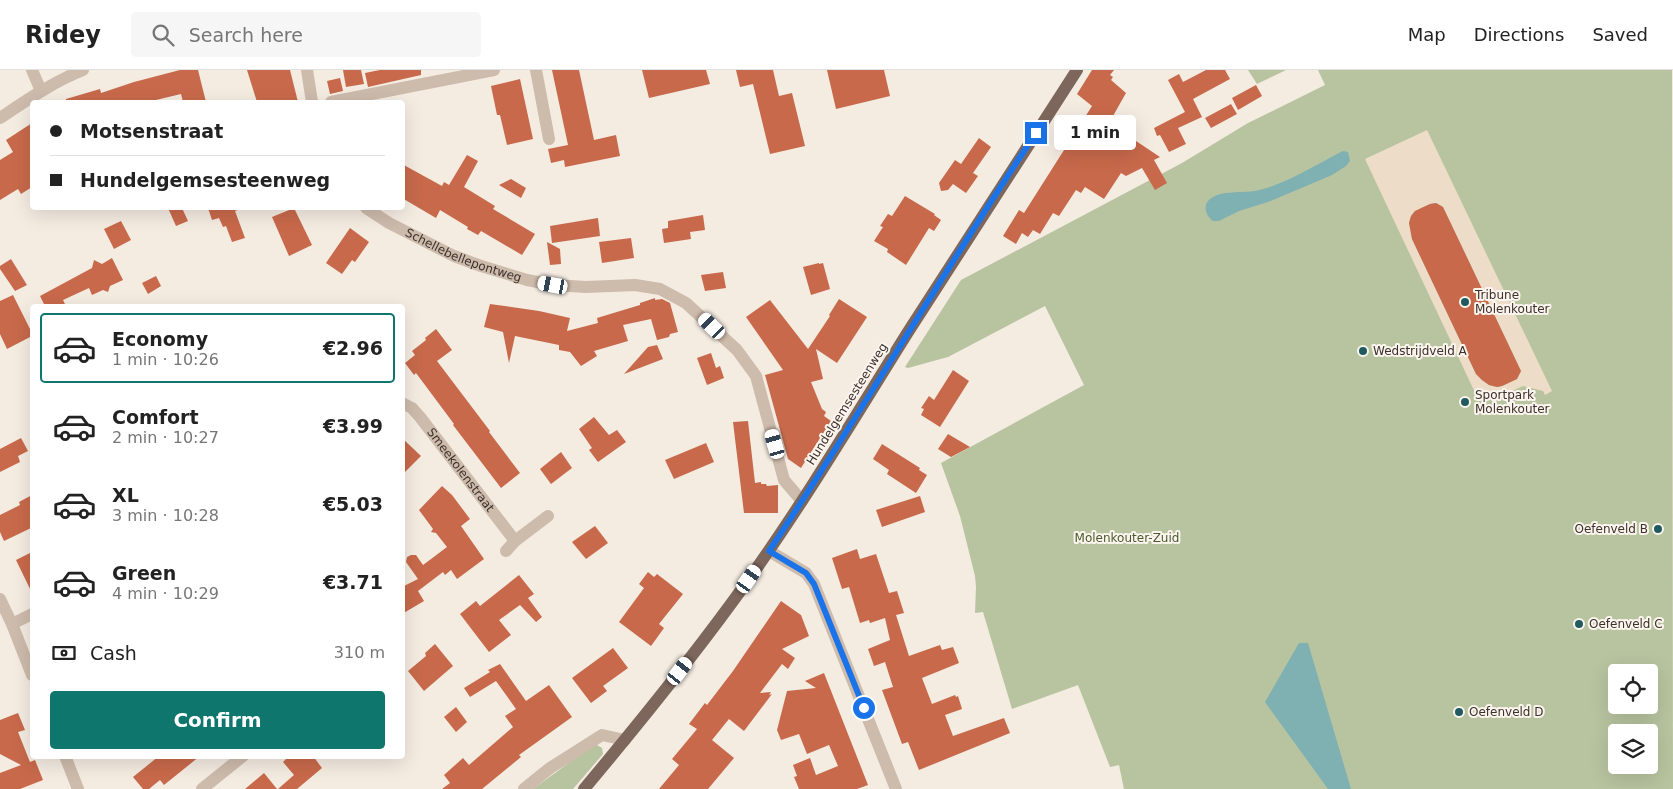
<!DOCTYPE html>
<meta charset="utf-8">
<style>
body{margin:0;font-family:"DejaVu Sans",sans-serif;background:#f6f6f6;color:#222;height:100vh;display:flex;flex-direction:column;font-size:19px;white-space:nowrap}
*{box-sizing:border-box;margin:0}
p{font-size:16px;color:#767676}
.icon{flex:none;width:28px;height:28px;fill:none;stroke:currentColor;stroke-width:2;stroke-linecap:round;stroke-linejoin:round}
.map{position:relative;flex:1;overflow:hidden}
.drawer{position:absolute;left:30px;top:234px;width:375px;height:455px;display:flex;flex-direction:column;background:#fff;border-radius:5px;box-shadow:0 5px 20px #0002}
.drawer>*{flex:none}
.hud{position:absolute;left:30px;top:30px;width:375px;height:110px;border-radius:5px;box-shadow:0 5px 20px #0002;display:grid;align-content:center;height:110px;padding:0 20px;background:#fff}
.buttons{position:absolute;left:1608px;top:594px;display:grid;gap:10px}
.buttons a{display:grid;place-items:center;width:50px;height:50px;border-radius:5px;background:#fff;box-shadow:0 5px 20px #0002;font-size:25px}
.end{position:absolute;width:22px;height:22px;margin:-11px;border:6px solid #1a73e8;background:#fff;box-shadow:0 0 0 2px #fff}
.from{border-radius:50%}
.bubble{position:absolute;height:35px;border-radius:5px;background:#fff;box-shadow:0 5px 20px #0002;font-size:16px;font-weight:700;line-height:35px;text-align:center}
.car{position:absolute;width:15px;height:30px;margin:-15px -8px;border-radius:6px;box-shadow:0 0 4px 1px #0007;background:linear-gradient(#fff 24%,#345 0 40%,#fff 0 76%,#345 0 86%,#fff 0)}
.hud b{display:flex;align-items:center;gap:18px;height:48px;font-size:19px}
.hud b+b{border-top:1px solid #e0e0e0}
.hud i{width:12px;height:12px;background:#222}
ul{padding:9px 0 0;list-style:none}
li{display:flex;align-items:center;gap:15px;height:70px;margin:0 10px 8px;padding:0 10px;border:2px solid transparent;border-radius:5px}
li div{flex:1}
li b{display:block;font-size:19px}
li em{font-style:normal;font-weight:700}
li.current{border-color:#0f766e}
li>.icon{width:45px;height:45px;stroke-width:1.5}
.pay{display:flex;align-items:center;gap:12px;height:55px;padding:0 20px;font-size:19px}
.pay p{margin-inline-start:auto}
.action{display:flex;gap:10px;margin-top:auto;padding:10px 20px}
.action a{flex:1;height:58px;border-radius:5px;background:#0f766e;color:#fff;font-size:20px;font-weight:700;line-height:58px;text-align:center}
header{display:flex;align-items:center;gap:30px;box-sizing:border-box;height:70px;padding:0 25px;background:#fff;border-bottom:1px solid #e0e0e0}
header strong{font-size:24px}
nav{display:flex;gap:28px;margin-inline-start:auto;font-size:18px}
.search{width:350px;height:45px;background:#f6f6f6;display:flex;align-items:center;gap:12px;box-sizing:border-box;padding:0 18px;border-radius:5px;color:#767676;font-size:19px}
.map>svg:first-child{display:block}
.green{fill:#b8c4a0;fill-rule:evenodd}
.plaza{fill:#ecdcc8;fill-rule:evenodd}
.water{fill:#7fb0b2}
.building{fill:#c8694b}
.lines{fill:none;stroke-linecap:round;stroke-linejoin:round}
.minor{stroke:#cdbbac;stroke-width:12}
.major{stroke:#7d675c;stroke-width:12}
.route{stroke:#1a73e8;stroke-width:6}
.poi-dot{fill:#1f5a5e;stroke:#fbf5ee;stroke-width:2}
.labels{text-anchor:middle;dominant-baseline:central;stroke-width:4;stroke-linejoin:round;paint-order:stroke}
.street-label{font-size:12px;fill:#3b302b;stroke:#fbf5ee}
.poi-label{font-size:12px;fill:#3b302b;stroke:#fbf5ee;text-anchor:start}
.park-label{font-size:12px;fill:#4a5a2e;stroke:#fbf5ee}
</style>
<header>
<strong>Ridey</strong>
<div class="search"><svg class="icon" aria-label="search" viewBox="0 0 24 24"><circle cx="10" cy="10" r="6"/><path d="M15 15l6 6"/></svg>Search here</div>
<nav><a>Map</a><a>Directions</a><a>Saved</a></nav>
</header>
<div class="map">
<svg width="1673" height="719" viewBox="0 0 1673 719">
<rect width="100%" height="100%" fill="#f4ebe1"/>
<!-- green -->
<g class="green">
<path d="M 1248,0 L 1286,0 L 1257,14 Z"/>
<path d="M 1318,0 L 1672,0 L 1673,719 L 1124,719 L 1119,695 L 1110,697 L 1078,615 L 1012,639 L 983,542 L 975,543 L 976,517 L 975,506 L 960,446 L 941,393 L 1084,315 L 1045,236 L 948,287 L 908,298 L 905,297 L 961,210 L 1182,93 L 1248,53 L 1325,15 ZM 1616,602 L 1649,602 L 1649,635 L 1616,635 ZM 1616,662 L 1649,662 L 1649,695 L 1616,695 Z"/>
<path d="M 597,675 L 602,678 L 603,684 L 573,719 L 533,719 L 592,676 Z"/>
</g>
<!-- plaza -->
<path class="plaza" d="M 1427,60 L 1552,321 L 1545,325 L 1543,321 L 1523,316 L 1495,329 L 1492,324 L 1479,331 L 1365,89 ZM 1436,133 L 1443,137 L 1521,301 L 1517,309 L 1502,316 L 1497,317 L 1489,315 L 1482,310 L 1476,304 L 1412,169 L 1409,153 L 1411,146 L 1415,141 L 1430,134 Z"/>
<!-- water -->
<g class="water">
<path d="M 1343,81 L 1348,82 L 1350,91 L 1346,96 L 1332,105 L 1268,132 L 1239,141 L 1219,151 L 1213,151 C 1206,146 1202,135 1210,129 C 1221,120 1242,123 1255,121 C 1285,115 1317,94 1343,81 Z"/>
<path d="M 1299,573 L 1308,573 L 1351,719 L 1328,719 L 1265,632 Z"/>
</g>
<!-- building -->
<g class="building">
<path d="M 180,0 L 198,0 L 206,32 L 183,32 L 181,24 L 156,30 L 156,32 L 66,32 L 66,29 L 100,19 L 101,23 L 134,12 Z"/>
<path d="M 247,0 L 290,0 L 298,32 L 257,32 Z"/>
<path d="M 343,0 L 361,0 L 364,14 L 346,17 Z"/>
<path d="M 380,0 L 421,0 L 421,5 L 368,17 L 365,3 Z"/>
<path d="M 552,0 L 579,0 L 594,70 L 616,65 L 620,86 L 565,97 L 564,90 L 551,93 L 548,79 L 568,75 Z"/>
<path d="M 642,0 L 706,0 L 710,14 L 649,28 Z"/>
<path d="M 736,0 L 773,0 L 779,26 L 792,23 L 805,76 L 770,84 L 753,14 L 740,17 Z"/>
<path d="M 827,0 L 884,0 L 890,26 L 836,39 Z"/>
<path d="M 1092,0 L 1114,0 L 1110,5 L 1113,7 L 1111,10 L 1126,23 L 1109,53 L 1160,87 L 1154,90 L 1167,113 L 1155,120 L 1142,98 L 1126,106 L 1121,103 L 1104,129 L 1085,117 L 1081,123 L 1076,120 L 1059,146 L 1053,143 L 1040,164 L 1033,160 L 1028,167 L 1022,163 L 1016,174 L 1003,166 L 1019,140 L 1024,143 L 1092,36 L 1077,24 Z"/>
<path d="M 1206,0 L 1225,0 L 1230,9 L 1193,29 L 1202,47 L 1178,58 L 1186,74 L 1169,82 L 1160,65 L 1157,66 L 1154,58 L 1185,42 L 1168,10 L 1179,4 L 1183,12 Z"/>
<path d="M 340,8 L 343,21 L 330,24 L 327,11 Z"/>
<path d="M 520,9 L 533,69 L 507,75 L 500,45 L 497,45 L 491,16 Z"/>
<path d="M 1256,15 L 1262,26 L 1238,40 L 1232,28 Z"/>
<path d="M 1231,34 L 1237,44 L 1211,58 L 1205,48 Z"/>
<path d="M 32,53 L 32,117 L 21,124 L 18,119 L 0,130 L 0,90 L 13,82 L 6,70 Z"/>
<path d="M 979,68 L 991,77 L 973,103 L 978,106 L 966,123 L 953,114 L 948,120 L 941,121 L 939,113 L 955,90 L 961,94 Z"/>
<path d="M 467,85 L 478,91 L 464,117 L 495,136 L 493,139 L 535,164 L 522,185 L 481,161 L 478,165 L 467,159 L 468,157 L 440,140 L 436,148 L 402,128 L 402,94 L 442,116 L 444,112 L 449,115 Z"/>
<path d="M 511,109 L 526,118 L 521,128 L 499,115 Z"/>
<path d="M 905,126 L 935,144 L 934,145 L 941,150 L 934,161 L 929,158 L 906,195 L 887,182 L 888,179 L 874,171 L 883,157 L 880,156 L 888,144 L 892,146 Z"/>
<path d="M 1436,133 L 1443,137 L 1521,301 L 1517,309 L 1502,316 L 1497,317 L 1489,315 L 1482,310 L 1476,304 L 1412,169 L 1409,153 L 1411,146 L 1415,141 L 1430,134 Z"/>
<path d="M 168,138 L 182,138 L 188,151 L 176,156 Z"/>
<path d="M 208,138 L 243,138 L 235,141 L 245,168 L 232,172 L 226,156 L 223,157 L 219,148 L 212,150 Z"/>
<path d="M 294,138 L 312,175 L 289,186 L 272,147 Z"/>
<path d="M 703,145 L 705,160 L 690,162 L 691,169 L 664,173 L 662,159 L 668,158 L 668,151 Z"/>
<path d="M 598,148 L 600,166 L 552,173 L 550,156 Z"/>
<path d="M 121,151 L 131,170 L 114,179 L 104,159 Z"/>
<path d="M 350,158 L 369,172 L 355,192 L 352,190 L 342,204 L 326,193 Z"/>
<path d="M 631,168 L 634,188 L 602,193 L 599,172 Z"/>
<path d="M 547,172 L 560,179 L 561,194 L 550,195 Z"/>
<path d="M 112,188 L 123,210 L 110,216 L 108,222 L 103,220 L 92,225 L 89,218 L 63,230 L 66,236 L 45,236 L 40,226 L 92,198 L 94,190 L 102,194 Z"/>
<path d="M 11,189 L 27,215 L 15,221 L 0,199 L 0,196 Z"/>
<path d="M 819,193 L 819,194 L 823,193 L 830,219 L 811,225 L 803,197 Z"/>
<path d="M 723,202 L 726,218 L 705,221 L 701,205 Z"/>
<path d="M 156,206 L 161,216 L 148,224 L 142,213 Z"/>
<path d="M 13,225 L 32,263 L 32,266 L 7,279 L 0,264 L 0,231 Z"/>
<path d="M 655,228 L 655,230 L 662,229 L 670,233 L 678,262 L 670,264 L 669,267 L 657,270 L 651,249 L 623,255 L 628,271 L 594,281 L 597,286 L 581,296 L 570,282 L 559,280 L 559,275 L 515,266 L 509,293 L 503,262 L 484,257 L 490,234 L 539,241 L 570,248 L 567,261 L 598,253 L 597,248 L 640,235 L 640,233 Z"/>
<path d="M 839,229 L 867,247 L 837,293 L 816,279 L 823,309 L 811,312 L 822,339 L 826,342 L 824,346 L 831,351 L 801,398 L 788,389 L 765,305 L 783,300 L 746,247 L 770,230 L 808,279 L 830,246 L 829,245 Z"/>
<path d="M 436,259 L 452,280 L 437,291 L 490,361 L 489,362 L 520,403 L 501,418 L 453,355 L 454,354 L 416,303 L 414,305 L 405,293 L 415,285 L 412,281 L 426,270 L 425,268 Z"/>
<path d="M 657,275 L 663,289 L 624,304 L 648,277 Z"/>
<path d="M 711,283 L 716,298 L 720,296 L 724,308 L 707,315 L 697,288 Z"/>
<path d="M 953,300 L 969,311 L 940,357 L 921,345 L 924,339 L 921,338 L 929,326 L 934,330 Z"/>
<path d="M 594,347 L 609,365 L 617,360 L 626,372 L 598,392 L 589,380 L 592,378 L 579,359 Z"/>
<path d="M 748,351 L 755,413 L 761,412 L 761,414 L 766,414 L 767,416 L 778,415 L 778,443 L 744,443 L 733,352 Z"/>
<path d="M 948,364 L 970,377 L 951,387 L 938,379 Z"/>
<path d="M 21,368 L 28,381 L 18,386 L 20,392 L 0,402 L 0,379 Z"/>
<path d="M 402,368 L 421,386 L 402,405 Z"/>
<path d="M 706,373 L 714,392 L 674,409 L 665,390 Z"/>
<path d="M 882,374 L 920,398 L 919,400 L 927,405 L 916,423 L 887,404 L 889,400 L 873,389 Z"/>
<path d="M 561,382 L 572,398 L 551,414 L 540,399 Z"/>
<path d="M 442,416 L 452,425 L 470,449 L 461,456 L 484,489 L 457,509 L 451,500 L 445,505 L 443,502 L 418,521 L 424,531 L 402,544 L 402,517 L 418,509 L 406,492 L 407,487 L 411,485 L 416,485 L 423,495 L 447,477 L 436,463 L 431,462 L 433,459 L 419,440 Z"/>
<path d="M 32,425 L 32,461 L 31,458 L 4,471 L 0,462 L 0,445 L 20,435 L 19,432 Z"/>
<path d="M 920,426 L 925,442 L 882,457 L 876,440 Z"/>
<path d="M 595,456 L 608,473 L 586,489 L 572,472 Z"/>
<path d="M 857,479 L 860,489 L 876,484 L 889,523 L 897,521 L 904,543 L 896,545 L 909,586 L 940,575 L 942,580 L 953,577 L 959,593 L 922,608 L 932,634 L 955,625 L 956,627 L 958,626 L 962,639 L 945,645 L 953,666 L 1004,648 L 1010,663 L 919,700 L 908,672 L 902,674 L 882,620 L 893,617 L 885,592 L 874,596 L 868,579 L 890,570 L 885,548 L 870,553 L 869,550 L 860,553 L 849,517 L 842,519 L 832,488 Z"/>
<path d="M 32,482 L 32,523 L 16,490 Z"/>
<path d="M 648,502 L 654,507 L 657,504 L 683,524 L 659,554 L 664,558 L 651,576 L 619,552 L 644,518 L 639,514 Z"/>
<path d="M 519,505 L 534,524 L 528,528 L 542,547 L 536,552 L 520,535 L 499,550 L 511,565 L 489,582 L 460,544 L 476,531 L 480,536 Z"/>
<path d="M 781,531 L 801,545 L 809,566 L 782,579 L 795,588 L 788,599 L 782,594 L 760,623 L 771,622 L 769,625 L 772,624 L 744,661 L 729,649 L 712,670 L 734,688 L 708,719 L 659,719 L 679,695 L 672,689 L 697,659 L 689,654 L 705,633 L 707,635 L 733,601 Z"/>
<path d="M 435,574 L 453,596 L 424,621 L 408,601 L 426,586 L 425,583 Z"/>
<path d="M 613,578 L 628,598 L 603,616 L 607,621 L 591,633 L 572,608 Z"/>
<path d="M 500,594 L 526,631 L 549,615 L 572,647 L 519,685 L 521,687 L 482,719 L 442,719 L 450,713 L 444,705 L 463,688 L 469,695 L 513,657 L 505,646 L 516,639 L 496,611 L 470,627 L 464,618 L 490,602 L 488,600 Z"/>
<path d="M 824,603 L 868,715 L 857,719 L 799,719 L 794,707 L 797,706 L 793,695 L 810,688 L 816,705 L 838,696 L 829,675 L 807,684 L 799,664 L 781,670 L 777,660 L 787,621 L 816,618 L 805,611 Z"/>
<path d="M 456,637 L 467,652 L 456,662 L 444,647 Z"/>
<path d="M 18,643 L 25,660 L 18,662 L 30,692 L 35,690 L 43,710 L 20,719 L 0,719 L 0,703 L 21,695 L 0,684 L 0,650 Z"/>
<path d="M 159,686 L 200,686 L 164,715 L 160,710 L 149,719 L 143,719 L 133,707 Z"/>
<path d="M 289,686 L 313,686 L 322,698 L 297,719 L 278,719 L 294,705 L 283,692 Z"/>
<path d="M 264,703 L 277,719 L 245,719 Z"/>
</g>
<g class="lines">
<!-- minor -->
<g class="minor">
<path d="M 32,0 L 41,21"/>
<path d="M 307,0 L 312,32"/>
<path d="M 536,0 L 549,69"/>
<path d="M 331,32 L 494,0"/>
<path d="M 0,48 C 27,30 53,12 83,0"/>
<path id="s1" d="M 366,138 L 389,153 L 454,186 L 481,196 L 527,210 L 553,215 L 586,217 L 635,215 L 660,219 L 686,233 L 737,280 L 756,306 L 784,410 L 802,431"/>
<path id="s2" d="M 402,333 L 412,338 L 420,347 L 515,471"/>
<path d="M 506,481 L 515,471 L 548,446"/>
<path d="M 769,481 L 806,503 L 814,514 L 896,719"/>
<path d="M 0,529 L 12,554 L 32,605"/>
<path d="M 12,554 L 32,544"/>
<path d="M 65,686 L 78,719"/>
<path d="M 202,719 L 243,686"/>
<path d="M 524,719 L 550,698 L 602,665 L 625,670"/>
</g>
<!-- major -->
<path class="major" d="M 584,719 C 641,651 697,582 749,509 C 806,429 856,345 908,262 C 964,174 1021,87 1077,0"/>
</g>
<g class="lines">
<!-- route -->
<path class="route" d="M 864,638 L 814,514 L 806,503 L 769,481 C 861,344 944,200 1036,63"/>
</g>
<!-- markers -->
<g class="poi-dot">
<circle cx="1465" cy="232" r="5"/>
<circle cx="1363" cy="281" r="5"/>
<circle cx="1465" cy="332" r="5"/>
<circle cx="1658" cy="459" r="5"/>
<circle cx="1579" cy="554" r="5"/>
<circle cx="1459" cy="642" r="5"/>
</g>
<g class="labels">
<!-- street labels -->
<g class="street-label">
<text stroke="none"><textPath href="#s1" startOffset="109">Schellebellepontweg</textPath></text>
<text transform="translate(847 334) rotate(-58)">Hundelgemsesteenweg</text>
<text stroke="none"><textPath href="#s2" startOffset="90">Smeekolenstraat</textPath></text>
</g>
<!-- poi labels -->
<g class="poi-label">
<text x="1475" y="225">Tribune<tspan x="1475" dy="14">Molenkouter</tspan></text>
<text x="1373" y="281">Wedstrijdveld A</text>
<text x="1475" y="325">Sportpark<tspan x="1475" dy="14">Molenkouter</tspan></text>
<text x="1648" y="459" text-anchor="end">Oefenveld B</text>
<text x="1589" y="554">Oefenveld C</text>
<text x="1469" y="642">Oefenveld D</text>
</g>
<!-- park labels -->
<g class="park-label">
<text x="1127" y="468">Molenkouter-Zuid</text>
</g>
</g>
</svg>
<div class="buttons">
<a><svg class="icon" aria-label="locate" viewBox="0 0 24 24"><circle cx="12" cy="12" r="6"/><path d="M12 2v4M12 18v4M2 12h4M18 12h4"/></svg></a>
<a><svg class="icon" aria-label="layers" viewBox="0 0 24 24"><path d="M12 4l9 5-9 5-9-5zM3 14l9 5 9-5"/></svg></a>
</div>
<i class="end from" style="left:864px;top:638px"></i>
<i class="end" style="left:1036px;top:63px"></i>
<div class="bubble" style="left:1054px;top:45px;width:82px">1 min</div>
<i class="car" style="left:553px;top:215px;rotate:281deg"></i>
<i class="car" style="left:712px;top:256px;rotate:314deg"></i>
<i class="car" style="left:775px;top:374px;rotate:344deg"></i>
<i class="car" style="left:749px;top:509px;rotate:35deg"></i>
<i class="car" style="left:680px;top:601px;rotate:37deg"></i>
<div class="hud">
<b><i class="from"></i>Motsenstraat</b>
<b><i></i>Hundelgemsesteenweg</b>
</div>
<section class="drawer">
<ul>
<li class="current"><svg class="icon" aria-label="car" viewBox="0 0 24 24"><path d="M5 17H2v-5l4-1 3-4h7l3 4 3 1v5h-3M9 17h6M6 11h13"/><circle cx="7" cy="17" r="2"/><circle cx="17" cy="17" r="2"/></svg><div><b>Economy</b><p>1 min · 10:26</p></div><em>€2.96</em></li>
<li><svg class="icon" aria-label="car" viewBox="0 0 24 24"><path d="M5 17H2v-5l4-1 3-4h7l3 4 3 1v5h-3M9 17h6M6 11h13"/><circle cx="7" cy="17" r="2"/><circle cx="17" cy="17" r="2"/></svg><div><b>Comfort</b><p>2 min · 10:27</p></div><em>€3.99</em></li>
<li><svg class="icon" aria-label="car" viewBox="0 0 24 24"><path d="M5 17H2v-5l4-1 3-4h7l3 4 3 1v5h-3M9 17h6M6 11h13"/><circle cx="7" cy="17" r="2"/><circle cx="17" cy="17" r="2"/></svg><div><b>XL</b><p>3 min · 10:28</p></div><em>€5.03</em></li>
<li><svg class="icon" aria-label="car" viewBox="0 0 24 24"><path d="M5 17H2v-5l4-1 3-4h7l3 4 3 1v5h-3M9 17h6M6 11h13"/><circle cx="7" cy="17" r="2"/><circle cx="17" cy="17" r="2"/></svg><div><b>Green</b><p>4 min · 10:29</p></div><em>€3.71</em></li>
</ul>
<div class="pay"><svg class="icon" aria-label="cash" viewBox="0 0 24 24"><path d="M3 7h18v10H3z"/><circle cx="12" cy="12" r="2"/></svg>Cash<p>310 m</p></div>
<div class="action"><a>Confirm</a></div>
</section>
</div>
